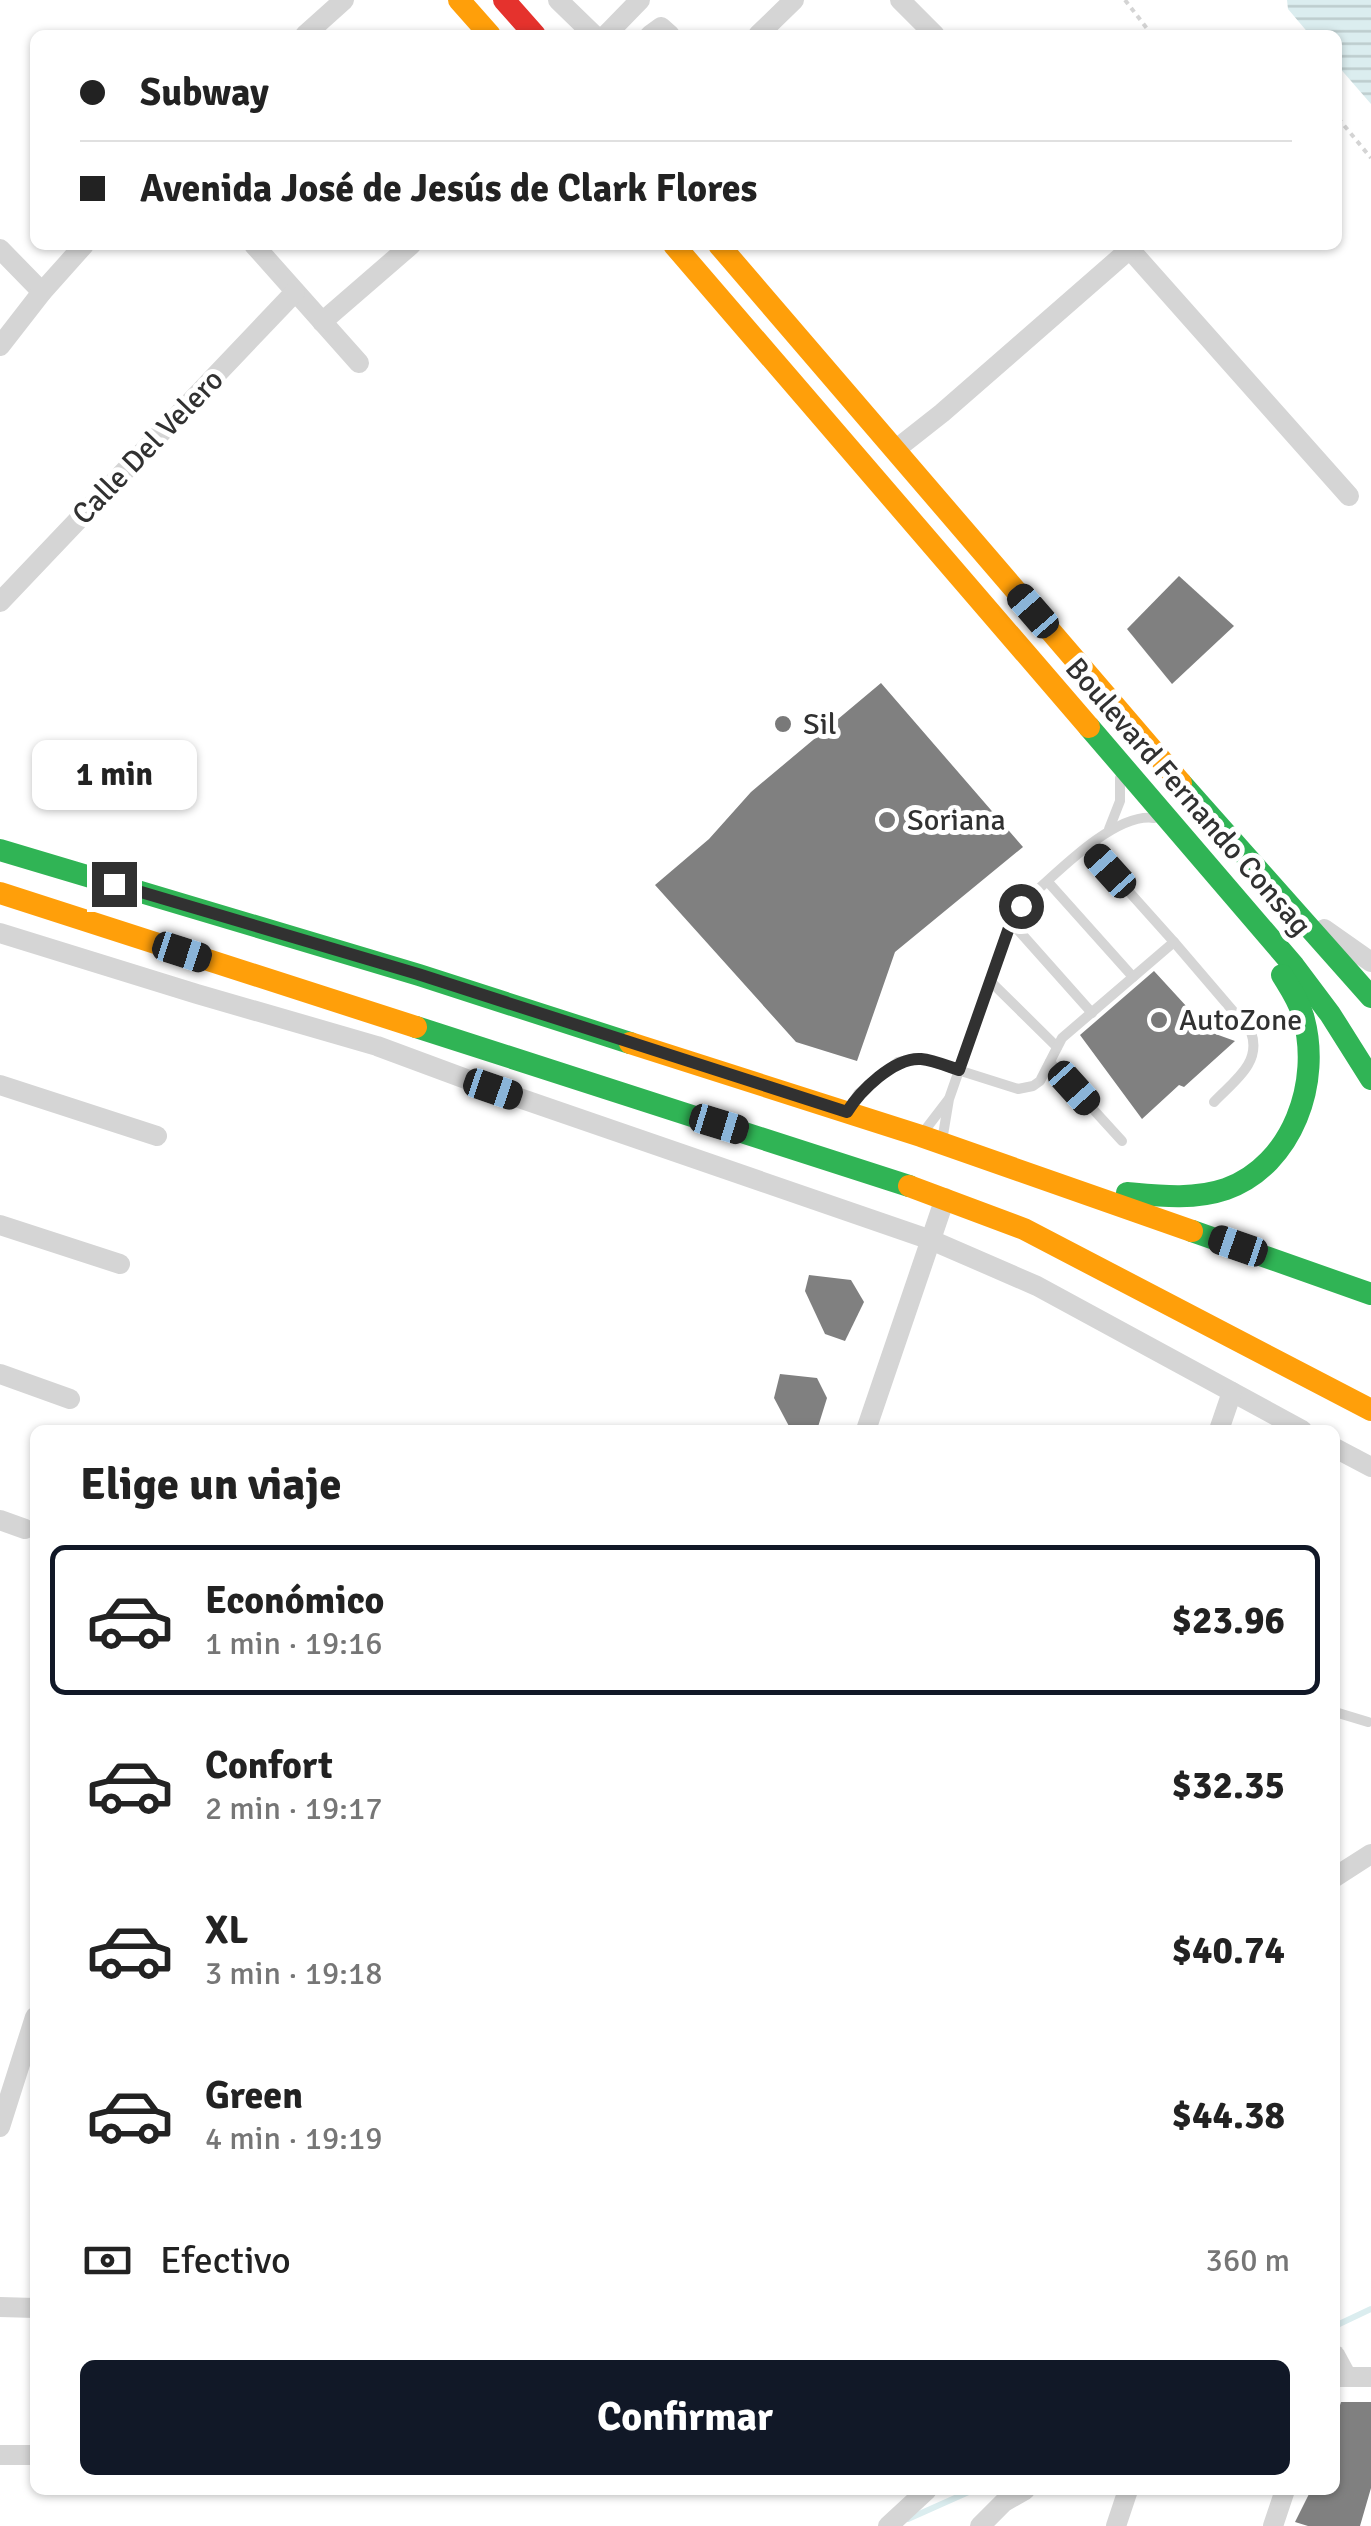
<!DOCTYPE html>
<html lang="es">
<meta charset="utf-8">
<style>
body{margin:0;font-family:Signika,sans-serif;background:#f6f6f6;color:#222;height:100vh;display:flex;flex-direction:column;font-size:38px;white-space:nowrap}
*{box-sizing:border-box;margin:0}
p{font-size:32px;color:#767676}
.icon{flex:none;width:55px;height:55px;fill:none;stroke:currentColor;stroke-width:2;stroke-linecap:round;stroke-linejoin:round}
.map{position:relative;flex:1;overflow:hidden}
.panel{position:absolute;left:30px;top:1425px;width:1310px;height:1070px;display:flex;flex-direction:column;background:#fff;border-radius:15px;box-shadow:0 2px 8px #0004}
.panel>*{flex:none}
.banner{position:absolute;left:30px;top:30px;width:1312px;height:220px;border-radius:15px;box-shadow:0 2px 8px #0004;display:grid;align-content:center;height:220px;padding:0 50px;background:#fff}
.end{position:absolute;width:45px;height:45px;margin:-22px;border:12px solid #313131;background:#fff;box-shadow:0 0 0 5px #fff}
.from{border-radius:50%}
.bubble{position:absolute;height:70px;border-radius:15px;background:#fff;box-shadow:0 2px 8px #0004;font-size:32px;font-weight:700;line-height:70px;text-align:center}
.car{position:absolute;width:30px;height:60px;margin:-30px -15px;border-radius:12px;box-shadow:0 0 8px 2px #0007;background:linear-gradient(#222 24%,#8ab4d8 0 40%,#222 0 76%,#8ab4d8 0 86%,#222 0)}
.banner b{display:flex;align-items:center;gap:35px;height:95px;font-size:38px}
.banner b+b{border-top:2px solid #e0e0e0}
.banner i{width:25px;height:25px;background:#222}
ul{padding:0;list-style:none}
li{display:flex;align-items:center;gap:30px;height:150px;margin:0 20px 15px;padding:0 30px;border:5px solid transparent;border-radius:15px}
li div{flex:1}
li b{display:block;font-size:38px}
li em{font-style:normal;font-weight:700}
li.current{border-color:#111827}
li>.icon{width:90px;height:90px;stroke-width:1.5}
h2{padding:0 50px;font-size:45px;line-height:120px}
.pay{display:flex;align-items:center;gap:25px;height:110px;padding:0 50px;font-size:38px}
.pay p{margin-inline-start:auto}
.action{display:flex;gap:20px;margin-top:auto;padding:20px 50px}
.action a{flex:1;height:115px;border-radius:15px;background:#111827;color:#fff;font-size:40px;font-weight:700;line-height:115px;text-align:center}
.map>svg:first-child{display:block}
.water{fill:url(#water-rules)}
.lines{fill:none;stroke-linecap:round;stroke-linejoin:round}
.stream{stroke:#dbedef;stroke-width:6}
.building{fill:#808080}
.path{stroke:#d4d4d4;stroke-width:4;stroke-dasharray:5 5;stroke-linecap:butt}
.lane{stroke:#d5d5d5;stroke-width:10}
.street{stroke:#d5d5d5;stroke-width:20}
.fast{stroke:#30b455;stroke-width:22}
.slow{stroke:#ff9f0a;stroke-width:22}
.jam{stroke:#e5322d;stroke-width:22}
.route{stroke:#313131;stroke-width:12}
.poi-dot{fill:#797979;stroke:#fff;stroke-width:4}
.labels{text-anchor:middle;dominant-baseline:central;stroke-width:10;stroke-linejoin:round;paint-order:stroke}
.street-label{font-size:30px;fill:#313131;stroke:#fff}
.poi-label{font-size:30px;fill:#313131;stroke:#fff;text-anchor:start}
</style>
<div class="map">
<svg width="1371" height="2526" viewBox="0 0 1371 2526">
<defs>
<pattern id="water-rules" width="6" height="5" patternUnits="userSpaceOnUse" patternTransform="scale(2.5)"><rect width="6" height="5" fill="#dbedef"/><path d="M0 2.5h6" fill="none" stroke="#bccccd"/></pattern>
</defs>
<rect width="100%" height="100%" fill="#fff"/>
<!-- water -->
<path class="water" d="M 1287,0 L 1371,0 L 1371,104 L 1338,66 L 1338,35 L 1310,35 L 1288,9 Z"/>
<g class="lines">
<!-- stream -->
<g class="stream">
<path d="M 1335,2326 L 1371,2309"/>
<path d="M 908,2519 L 973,2490"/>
</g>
</g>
<!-- building -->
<g class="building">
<path d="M 1179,576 L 1234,626 L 1172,684 L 1127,629 Z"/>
<path d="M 881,683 L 1023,847 L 895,952 L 857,1061 L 796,1042 L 655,885 L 709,839 L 751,792 Z"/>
<path d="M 1154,971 L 1210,1032 L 1235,1041 L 1184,1087 L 1179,1085 L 1142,1119 L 1080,1035 Z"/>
<path d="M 809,1275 L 851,1280 L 864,1302 L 845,1341 L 825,1334 L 805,1291 Z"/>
<path d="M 780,1374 L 817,1378 L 827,1398 L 817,1430 L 791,1430 L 774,1398 Z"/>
<path d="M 1341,2402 L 1371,2402 L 1371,2488 L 1360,2526 L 1308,2526 L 1295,2522 L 1311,2490 L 1335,2490 L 1335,2421 Z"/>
</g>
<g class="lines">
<!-- path -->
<g class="path">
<path d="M 1125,0 L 1152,35"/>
<path d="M 1338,118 L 1371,158"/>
</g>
<!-- lane -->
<g class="lane">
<path d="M 1109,829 L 1120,801 L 1120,778"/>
<path d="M 1048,882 L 1133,977"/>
<path d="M 1011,922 L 1092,1013"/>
<path d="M 1174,942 L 1251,1032 C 1262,1063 1234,1081 1214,1102"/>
<path d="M 990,981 L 1057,1047"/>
<path d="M 1050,1062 L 1122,1141"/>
<path d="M 850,1107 L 858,1094 L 898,1062 L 920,1058 L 1018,1089 L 1033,1086 L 1040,1081 L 1062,1038 L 1174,942 L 1089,847"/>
<path d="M 925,1130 L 948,1100"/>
<path d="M 943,1135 L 949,1099 L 1011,922 L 1021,905 C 1052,878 1113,812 1154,818"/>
<path d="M 1335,1712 L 1368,1722"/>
</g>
<!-- street -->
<g class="street">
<path d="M 558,0 L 594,35"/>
<path d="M 900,0 L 935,35"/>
<path d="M 305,35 L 344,0"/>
<path d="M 606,35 L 640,0"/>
<path d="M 650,35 L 661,27 L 670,35"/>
<path d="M 758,35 L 794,0"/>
<path d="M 254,245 L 359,363"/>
<path d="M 1126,245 L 1349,496"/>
<path d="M 0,249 L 42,292"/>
<path d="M 322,322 L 411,245"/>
<path d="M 0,346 L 42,292 L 84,245"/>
<path d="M 895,450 L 942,413 L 1130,249"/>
<path d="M 0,602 L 295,292"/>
<path d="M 1324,929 L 1371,962"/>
<path d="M 0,933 L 197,994 L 377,1046 L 493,1089 L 931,1240 L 1037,1286 L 1302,1430"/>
<path d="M 0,1085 L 157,1136"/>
<path d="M 0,1225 L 120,1264"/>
<path d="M 0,1374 L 70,1399"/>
<path d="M 866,1430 L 945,1198"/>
<path d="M 1219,1430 L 1232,1392"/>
<path d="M 1335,1448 L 1371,1467"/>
<path d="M 0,1520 L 25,1529"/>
<path d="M 1335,1877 L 1371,1854"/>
<path d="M 0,2127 L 35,2017"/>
<path d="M 0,2307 L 35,2308"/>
<path d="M 1335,2355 L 1347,2377"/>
<path d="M 1335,2377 L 1371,2377"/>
<path d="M 0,2455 L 35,2455"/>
<path d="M 888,2526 L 927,2490"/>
<path d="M 980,2526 L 1004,2502 L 1025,2490"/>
<path d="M 1116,2526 L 1128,2490"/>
<path d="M 1273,2526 L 1285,2490"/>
</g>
<!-- fast -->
<g class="fast">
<path d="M 1089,727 L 1294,966 L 1330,1014 L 1371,1079"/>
<path d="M 1181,783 L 1371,997"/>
<path d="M 0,850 L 419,975 L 630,1043"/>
<path d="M 416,1027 L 909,1186"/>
<path d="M 1127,1193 C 1160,1196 1194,1200 1226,1189 C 1293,1165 1322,1081 1303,1016 C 1299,1001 1290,988 1282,975"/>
<path d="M 1192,1231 L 1371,1294"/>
</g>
<!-- slow -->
<g class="slow">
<path d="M 459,0 L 490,35"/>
<path d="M 674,245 L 1089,727"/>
<path d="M 719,245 L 1181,783"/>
<path d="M 0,893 L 416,1027"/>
<path d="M 630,1043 L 921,1136 L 1192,1231"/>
<path d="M 909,1186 L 1024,1229 L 1371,1410"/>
</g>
<!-- jam -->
<path class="jam" d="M 504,0 L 535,35"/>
</g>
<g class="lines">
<!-- route -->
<path class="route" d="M 114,884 L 418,974 L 847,1112 C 860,1091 894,1057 921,1059 C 933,1060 947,1066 959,1070 L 1011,922 L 1021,906"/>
</g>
<!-- markers -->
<g class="poi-dot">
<circle cx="783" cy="724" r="10"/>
<circle cx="887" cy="820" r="10"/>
<circle cx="1159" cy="1020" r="10"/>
</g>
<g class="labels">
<!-- street labels -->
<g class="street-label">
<text transform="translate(148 447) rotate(-46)">Calle Del Velero</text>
<text transform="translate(1188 797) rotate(49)">Boulevard Fernando Consag</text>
</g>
<!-- poi labels -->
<g class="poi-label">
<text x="803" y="724">Sil</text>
<text x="907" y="820">Soriana</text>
<text x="1179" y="1020">AutoZone</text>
</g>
</g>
</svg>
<i class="end from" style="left:1021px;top:906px"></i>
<i class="end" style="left:114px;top:884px"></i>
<div class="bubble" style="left:32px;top:740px;width:165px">1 min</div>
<i class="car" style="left:1033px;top:611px;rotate:319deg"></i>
<i class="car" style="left:1110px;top:871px;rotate:318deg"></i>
<i class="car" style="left:182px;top:952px;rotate:108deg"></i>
<i class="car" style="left:1074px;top:1088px;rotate:138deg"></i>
<i class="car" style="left:493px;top:1089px;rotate:109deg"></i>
<i class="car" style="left:719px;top:1124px;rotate:107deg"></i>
<i class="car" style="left:1238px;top:1246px;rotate:289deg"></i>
<div class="banner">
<b><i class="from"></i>Subway</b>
<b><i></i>Avenida José de Jesús de Clark Flores</b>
</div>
<section class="panel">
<h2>Elige un viaje</h2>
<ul>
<li class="current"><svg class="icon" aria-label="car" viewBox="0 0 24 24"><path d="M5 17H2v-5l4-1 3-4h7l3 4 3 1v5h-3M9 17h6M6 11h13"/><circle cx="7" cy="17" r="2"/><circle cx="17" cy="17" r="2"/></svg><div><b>Económico</b><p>1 min · 19:16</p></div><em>$23.96</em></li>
<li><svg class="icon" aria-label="car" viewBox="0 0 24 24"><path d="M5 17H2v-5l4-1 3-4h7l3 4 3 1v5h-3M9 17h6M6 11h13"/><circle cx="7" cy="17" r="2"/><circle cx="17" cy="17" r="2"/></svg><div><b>Confort</b><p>2 min · 19:17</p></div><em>$32.35</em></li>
<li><svg class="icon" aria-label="car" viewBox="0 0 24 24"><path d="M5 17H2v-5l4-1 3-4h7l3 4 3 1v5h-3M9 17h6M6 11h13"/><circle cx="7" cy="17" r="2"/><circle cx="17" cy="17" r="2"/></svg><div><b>XL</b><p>3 min · 19:18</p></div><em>$40.74</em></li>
<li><svg class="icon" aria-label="car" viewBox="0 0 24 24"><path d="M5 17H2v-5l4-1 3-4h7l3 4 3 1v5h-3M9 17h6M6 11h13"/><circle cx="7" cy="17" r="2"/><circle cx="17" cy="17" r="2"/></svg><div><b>Green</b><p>4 min · 19:19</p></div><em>$44.38</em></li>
</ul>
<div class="pay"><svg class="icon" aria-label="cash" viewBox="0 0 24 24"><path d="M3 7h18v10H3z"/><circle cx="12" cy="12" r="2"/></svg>Efectivo<p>360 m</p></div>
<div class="action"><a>Confirmar</a></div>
</section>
</div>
